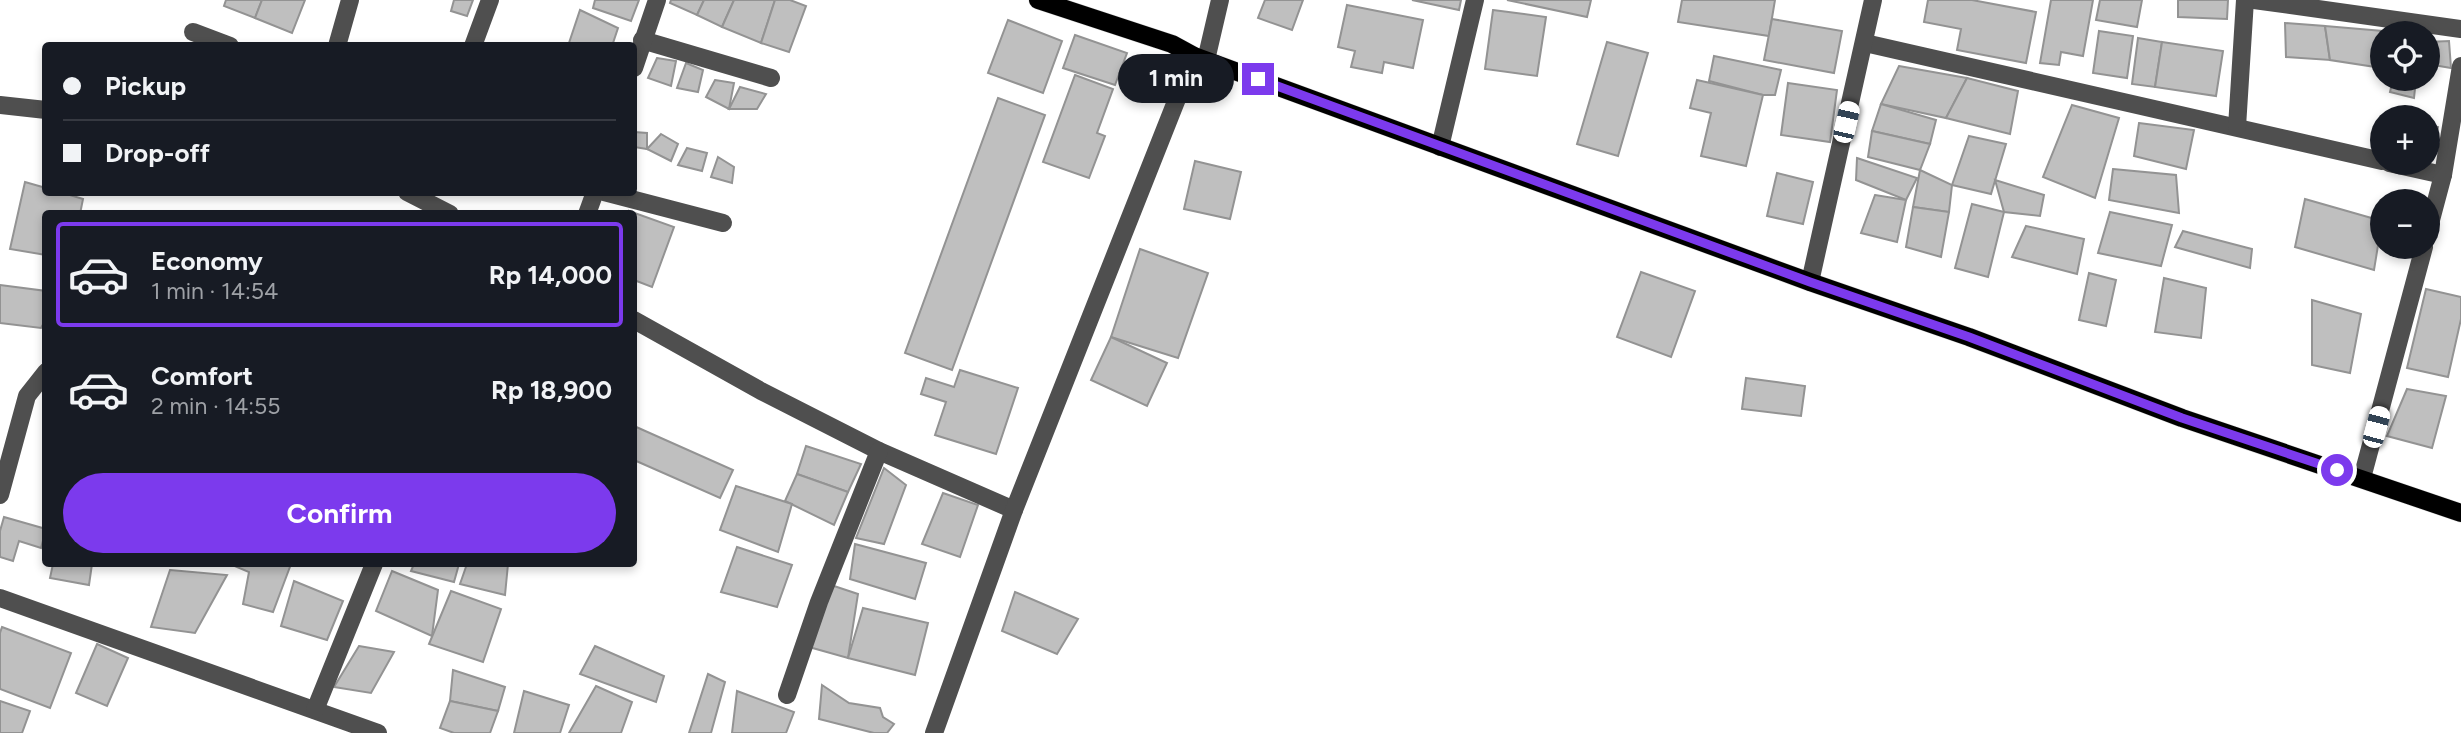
<!DOCTYPE html>
<meta charset="utf-8">
<style>
body{margin:0;font-family:Figtree,sans-serif;background:#242831;color:#f1f3f6;height:100vh;display:flex;flex-direction:column;font-size:26px;white-space:nowrap}
*{box-sizing:border-box;margin:0}
p{font-size:23px;color:#9ea1a6}
.icon{flex:none;width:38px;height:38px;fill:none;stroke:currentColor;stroke-width:2;stroke-linecap:round;stroke-linejoin:round}
.map{position:relative;flex:1;overflow:hidden}
.details{position:absolute;left:42px;top:210px;width:595px;height:357px;display:flex;flex-direction:column;background:#171b24;border-radius:7px;box-shadow:0 4px 10px #0003}
.details>*{flex:none}
.banner{position:absolute;left:42px;top:42px;width:595px;height:154px;border-radius:7px;box-shadow:0 4px 10px #0003;display:grid;align-content:center;height:154px;padding:0 21px;background:#171b24}
.fabs{position:absolute;left:2370px;top:21px;display:grid;gap:14px}
.fabs a{display:grid;place-items:center;width:70px;height:70px;border-radius:50%;background:#171b24;box-shadow:0 4px 10px #0003;font-size:35px}
.end{position:absolute;width:32px;height:32px;margin:-16px;border:9px solid #7c3aed;background:#fff;box-shadow:0 0 0 4px #fff}
.from{border-radius:50%}
.bubble{position:absolute;height:49px;border-radius:24px;background:#171b24;box-shadow:0 4px 10px #0003;font-size:23px;font-weight:700;line-height:49px;text-align:center}
.car{position:absolute;width:21px;height:42px;margin:-21px -10px;border-radius:9px;box-shadow:0 0 5px 2px #0007;background:linear-gradient(#fff 24%,#345 0 40%,#fff 0 76%,#345 0 86%,#fff 0)}
.banner b{display:flex;align-items:center;gap:24px;height:66px;font-size:26px}
.banner b+b{border-top:2px solid #363941}
.banner i{width:18px;height:18px;background:#f1f3f6}
ul{padding:12px 0 0;list-style:none}
li{display:flex;align-items:center;gap:21px;height:105px;margin:0 14px 10px;padding:0 7px;border:4px solid transparent;border-radius:7px}
li div{flex:1}
li b{display:block;font-size:26px}
li em{font-style:normal;font-weight:700}
li.selected{border-color:#7c3aed}
li>.icon{width:63px;height:63px;stroke-width:1.5}
.primary-button{display:flex;gap:14px;margin-top:auto;padding:14px 21px}
.primary-button a{flex:1;height:80px;border-radius:42px;background:#7c3aed;color:#fff;font-size:28px;font-weight:700;line-height:80px;text-align:center}
.map>svg:first-child{display:block}
.building{fill:#bfbfbf;stroke:#939393;stroke-width:2}
.lines{fill:none;stroke-linecap:round;stroke-linejoin:round}
.major-casing{stroke:#dbdbdb;stroke-width:19}
.minor{stroke:#4f4f4f;stroke-width:18}
.major{stroke:#000;stroke-width:18}
.route{stroke:#7c3aed;stroke-width:9}
</style>
<div class="map">
<svg width="2461" height="733" viewBox="0 0 2461 733">
<rect width="100%" height="100%" fill="#fff"/>
<!-- building -->
<g class="building">
<path d="M 226,0 L 262,0 L 255,18 L 224,6 Z"/>
<path d="M 262,0 L 305,0 L 292,33 L 255,18 Z"/>
<path d="M 454,0 L 473,0 L 467,16 L 451,11 Z"/>
<path d="M 595,0 L 639,0 L 631,21 L 593,8 Z"/>
<path d="M 671,0 L 704,0 L 697,15 L 670,3 Z"/>
<path d="M 704,0 L 734,0 L 722,27 L 697,15 Z"/>
<path d="M 734,0 L 775,0 L 761,43 L 722,27 Z"/>
<path d="M 775,0 L 790,0 L 806,6 L 789,52 L 761,43 Z"/>
<path d="M 1265,0 L 1303,0 L 1292,30 L 1258,18 Z"/>
<path d="M 1412,0 L 1461,0 L 1459,10 Z"/>
<path d="M 1507,0 L 1591,0 L 1587,17 Z"/>
<path d="M 1682,0 L 1775,0 L 1769,36 L 1678,22 Z"/>
<path d="M 1928,0 L 1972,0 L 2036,12 L 2026,63 L 1957,50 L 1961,29 L 1924,22 Z"/>
<path d="M 2051,0 L 2093,0 L 2083,56 L 2061,52 L 2059,65 L 2040,63 Z"/>
<path d="M 2100,0 L 2142,0 L 2137,27 L 2096,20 Z"/>
<path d="M 2178,0 L 2228,0 L 2227,19 L 2178,17 Z"/>
<path d="M 1347,5 L 1423,20 L 1413,68 L 1384,62 L 1382,73 L 1351,67 L 1355,51 L 1338,47 Z"/>
<path d="M 580,10 L 618,28 L 612,46 L 568,46 Z"/>
<path d="M 1493,10 L 1546,17 L 1537,76 L 1485,69 Z"/>
<path d="M 1772,19 L 1842,31 L 1834,73 L 1764,60 Z"/>
<path d="M 1008,20 L 1062,41 L 1043,93 L 988,73 Z"/>
<path d="M 2285,23 L 2325,26 L 2330,60 L 2286,57 Z"/>
<path d="M 2325,26 L 2395,32 L 2382,33 L 2382,68 L 2330,60 Z"/>
<path d="M 2099,31 L 2133,36 L 2127,78 L 2093,73 Z"/>
<path d="M 1075,35 L 1127,53 L 1115,85 L 1063,68 Z"/>
<path d="M 2138,38 L 2162,42 L 2155,87 L 2132,84 Z"/>
<path d="M 2449,41 L 2451,68 L 2427,64 L 2427,42 Z"/>
<path d="M 1607,42 L 1648,53 L 1618,156 L 1577,144 Z"/>
<path d="M 2162,42 L 2223,51 L 2216,96 L 2155,87 Z"/>
<path d="M 1714,56 L 1781,70 L 1775,95 L 1763,95 L 1709,81 Z"/>
<path d="M 657,58 L 676,61 L 671,86 L 648,78 Z"/>
<path d="M 686,63 L 703,70 L 698,92 L 677,88 Z"/>
<path d="M 1899,66 L 1967,78 L 1946,118 L 1881,104 Z"/>
<path d="M 1075,75 L 1113,89 L 1097,133 L 1105,136 L 1089,178 L 1043,162 Z"/>
<path d="M 1967,78 L 2018,91 L 2010,134 L 1946,118 Z"/>
<path d="M 2393,79 L 2416,79 L 2414,98 L 2390,92 Z"/>
<path d="M 715,80 L 734,83 L 729,109 L 706,97 Z"/>
<path d="M 1697,80 L 1763,95 L 1746,166 L 1701,156 L 1711,113 L 1690,108 Z"/>
<path d="M 1788,83 L 1837,90 L 1830,142 L 1781,135 Z"/>
<path d="M 740,87 L 766,94 L 757,109 L 729,109 Z"/>
<path d="M 998,98 L 1045,115 L 952,370 L 905,353 Z"/>
<path d="M 1881,104 L 1936,120 L 1930,144 L 1872,131 Z"/>
<path d="M 2072,105 L 2119,118 L 2095,198 L 2043,177 Z"/>
<path d="M 2139,123 L 2194,130 L 2186,169 L 2134,156 Z"/>
<path d="M 2427,125 L 2438,127 L 2433,157 L 2427,156 Z"/>
<path d="M 1872,131 L 1930,144 L 1920,170 L 1868,157 Z"/>
<path d="M 634,132 L 647,133 L 647,149 L 634,147 Z"/>
<path d="M 661,134 L 678,144 L 671,161 L 647,149 Z"/>
<path d="M 1969,136 L 2006,144 L 1991,194 L 1952,185 Z"/>
<path d="M 687,148 L 707,153 L 702,171 L 678,165 Z"/>
<path d="M 718,157 L 734,167 L 732,183 L 711,177 Z"/>
<path d="M 1857,158 L 1917,178 L 1906,200 L 1856,180 Z"/>
<path d="M 1195,161 L 1241,172 L 1230,219 L 1184,209 Z"/>
<path d="M 2113,169 L 2176,175 L 2179,213 L 2109,200 Z"/>
<path d="M 1920,170 L 1952,185 L 1949,212 L 1913,207 Z"/>
<path d="M 1777,173 L 1813,182 L 1803,224 L 1767,216 Z"/>
<path d="M 1995,180 L 2044,195 L 2040,216 L 2004,212 Z"/>
<path d="M 25,182 L 46,188 L 46,192 L 60,192 L 83,199 L 80,214 L 46,214 L 46,255 L 10,249 Z"/>
<path d="M 1875,195 L 1906,200 L 1897,242 L 1861,233 Z"/>
<path d="M 2305,199 L 2382,221 L 2374,270 L 2295,247 Z"/>
<path d="M 1972,204 L 2004,212 L 1988,277 L 1955,268 Z"/>
<path d="M 1913,207 L 1949,212 L 1941,257 L 1906,247 Z"/>
<path d="M 629,211 L 674,227 L 652,287 L 634,280 L 634,214 L 629,214 Z"/>
<path d="M 2110,212 L 2172,225 L 2161,266 L 2098,253 Z"/>
<path d="M 2026,226 L 2084,239 L 2077,274 L 2012,257 Z"/>
<path d="M 2183,231 L 2252,249 L 2250,268 L 2175,247 Z"/>
<path d="M 1140,249 L 1208,273 L 1178,358 L 1111,337 Z"/>
<path d="M 1641,272 L 1695,291 L 1671,357 L 1617,337 Z"/>
<path d="M 2089,273 L 2116,280 L 2106,326 L 2079,320 Z"/>
<path d="M 2164,278 L 2206,288 L 2201,338 L 2155,332 Z"/>
<path d="M 0,285 L 46,291 L 46,319 L 41,328 L 0,323 Z"/>
<path d="M 2426,289 L 2461,297 L 2461,319 L 2448,377 L 2407,368 Z"/>
<path d="M 2312,300 L 2361,314 L 2350,373 L 2312,365 Z"/>
<path d="M 1111,337 L 1167,363 L 1147,406 L 1091,380 Z"/>
<path d="M 960,370 L 1018,388 L 996,454 L 935,435 L 946,402 L 921,394 L 926,378 L 954,387 Z"/>
<path d="M 1746,378 L 1805,386 L 1801,416 L 1742,409 Z"/>
<path d="M 2407,389 L 2446,396 L 2432,448 L 2387,436 Z"/>
<path d="M 634,426 L 733,470 L 720,498 L 634,460 Z"/>
<path d="M 806,446 L 861,464 L 848,492 L 797,474 Z"/>
<path d="M 884,468 L 906,485 L 884,544 L 856,538 Z"/>
<path d="M 797,474 L 848,492 L 834,525 L 785,501 Z"/>
<path d="M 736,486 L 792,504 L 778,552 L 720,530 Z"/>
<path d="M 943,493 L 978,505 L 960,557 L 922,544 Z"/>
<path d="M 4,517 L 46,529 L 41,548 L 19,541 L 13,561 L 0,557 L 0,531 Z"/>
<path d="M 855,544 L 926,563 L 915,599 L 850,579 Z"/>
<path d="M 737,547 L 792,565 L 777,607 L 721,592 Z"/>
<path d="M 53,564 L 92,564 L 89,585 L 50,578 Z"/>
<path d="M 230,564 L 291,564 L 273,612 L 243,604 L 249,572 Z"/>
<path d="M 414,564 L 459,564 L 454,582 L 411,571 Z"/>
<path d="M 467,564 L 508,564 L 505,595 L 460,584 Z"/>
<path d="M 170,570 L 227,575 L 195,633 L 151,627 Z"/>
<path d="M 392,571 L 438,590 L 432,636 L 376,611 Z"/>
<path d="M 294,581 L 343,601 L 327,640 L 281,626 Z"/>
<path d="M 831,585 L 858,594 L 848,658 L 809,647 Z"/>
<path d="M 451,591 L 501,609 L 483,662 L 429,644 Z"/>
<path d="M 1015,592 L 1078,619 L 1057,654 L 1002,631 Z"/>
<path d="M 863,608 L 928,623 L 915,675 L 848,658 Z"/>
<path d="M 2,627 L 71,653 L 50,708 L 0,689 L 0,633 Z"/>
<path d="M 97,644 L 128,658 L 107,706 L 76,693 Z"/>
<path d="M 359,646 L 394,652 L 371,693 L 334,687 Z"/>
<path d="M 595,646 L 664,676 L 656,702 L 580,674 Z"/>
<path d="M 453,670 L 505,687 L 498,711 L 450,701 Z"/>
<path d="M 708,674 L 725,682 L 711,733 L 689,733 Z"/>
<path d="M 822,685 L 849,703 L 880,708 L 883,717 L 894,724 L 887,733 L 874,733 L 819,719 Z"/>
<path d="M 596,686 L 632,702 L 621,733 L 569,733 Z"/>
<path d="M 524,691 L 569,705 L 560,733 L 514,733 Z"/>
<path d="M 737,691 L 794,712 L 786,733 L 732,733 Z"/>
<path d="M 0,701 L 30,711 L 22,733 L 0,733 Z"/>
<path d="M 450,701 L 498,711 L 490,733 L 454,733 L 440,728 Z"/>
</g>
<g class="lines">
<defs>
<path id="major" d="M 1038,0 L 1172,44 L 1194,56 L 1810,282 L 1969,337 L 2182,418 L 2461,513"/>
</defs>
<!-- major casing -->
<use href="#major" class="major-casing"/>
<!-- minor -->
<g class="minor">
<path d="M 2254,0 L 2461,29"/>
<path d="M 193,32 L 230,46"/>
<path d="M 642,40 L 771,78"/>
<path d="M 1865,43 L 2382,161"/>
<path d="M 337,46 L 350,0"/>
<path d="M 473,46 L 490,0"/>
<path d="M 1206,60 L 1220,0"/>
<path d="M 634,68 L 657,0"/>
<path d="M 0,105 L 46,110"/>
<path d="M 2237,127 L 2245,0"/>
<path d="M 1440,147 L 1475,0"/>
<path d="M 2389,163 L 2443,175"/>
<path d="M 407,192 L 450,214"/>
<path d="M 604,192 L 723,223"/>
<path d="M 587,214 L 595,192"/>
<path d="M 2427,235 L 2443,175 L 2461,66"/>
<path d="M 1810,282 L 1873,0"/>
<path d="M 634,320 L 761,391 L 879,451 L 1014,510"/>
<path d="M 2362,478 L 2424,247"/>
<path d="M 0,495 L 27,396 L 46,372"/>
<path d="M 0,598 L 378,733"/>
<path d="M 787,695 L 819,602 L 879,451"/>
<path d="M 315,710 L 374,564"/>
<path d="M 934,733 L 1014,510 L 1194,56"/>
</g>
<!-- major -->
<use href="#major" class="major"/>
</g>
<g class="lines">
<!-- route -->
<path class="route" d="M 1258,79 L 1810,282 L 1969,337 L 2182,418 L 2337,470"/>
</g>
</svg>
<div class="fabs">
<a><svg class="icon" aria-label="locate" viewBox="0 0 24 24"><circle cx="12" cy="12" r="6"/><path d="M12 2v4M12 18v4M2 12h4M18 12h4"/></svg></a>
<a>+</a>
<a>−</a>
</div>
<i class="end from" style="left:2337px;top:470px"></i>
<i class="end" style="left:1258px;top:79px"></i>
<div class="bubble" style="left:1118px;top:54px;width:116px">1 min</div>
<i class="car" style="left:1846px;top:122px;rotate:13deg"></i>
<i class="car" style="left:2376px;top:427px;rotate:15deg"></i>
<div class="banner">
<b><i class="from"></i>Pickup</b>
<b><i></i>Drop-off</b>
</div>
<section class="details">
<ul>
<li class="selected"><svg class="icon" aria-label="car" viewBox="0 0 24 24"><path d="M5 17H2v-5l4-1 3-4h7l3 4 3 1v5h-3M9 17h6M6 11h13"/><circle cx="7" cy="17" r="2"/><circle cx="17" cy="17" r="2"/></svg><div><b>Economy</b><p>1 min · 14:54</p></div><em>Rp 14,000</em></li>
<li><svg class="icon" aria-label="car" viewBox="0 0 24 24"><path d="M5 17H2v-5l4-1 3-4h7l3 4 3 1v5h-3M9 17h6M6 11h13"/><circle cx="7" cy="17" r="2"/><circle cx="17" cy="17" r="2"/></svg><div><b>Comfort</b><p>2 min · 14:55</p></div><em>Rp 18,900</em></li>
</ul>
<div class="primary-button"><a>Confirm</a></div>
</section>
</div>
